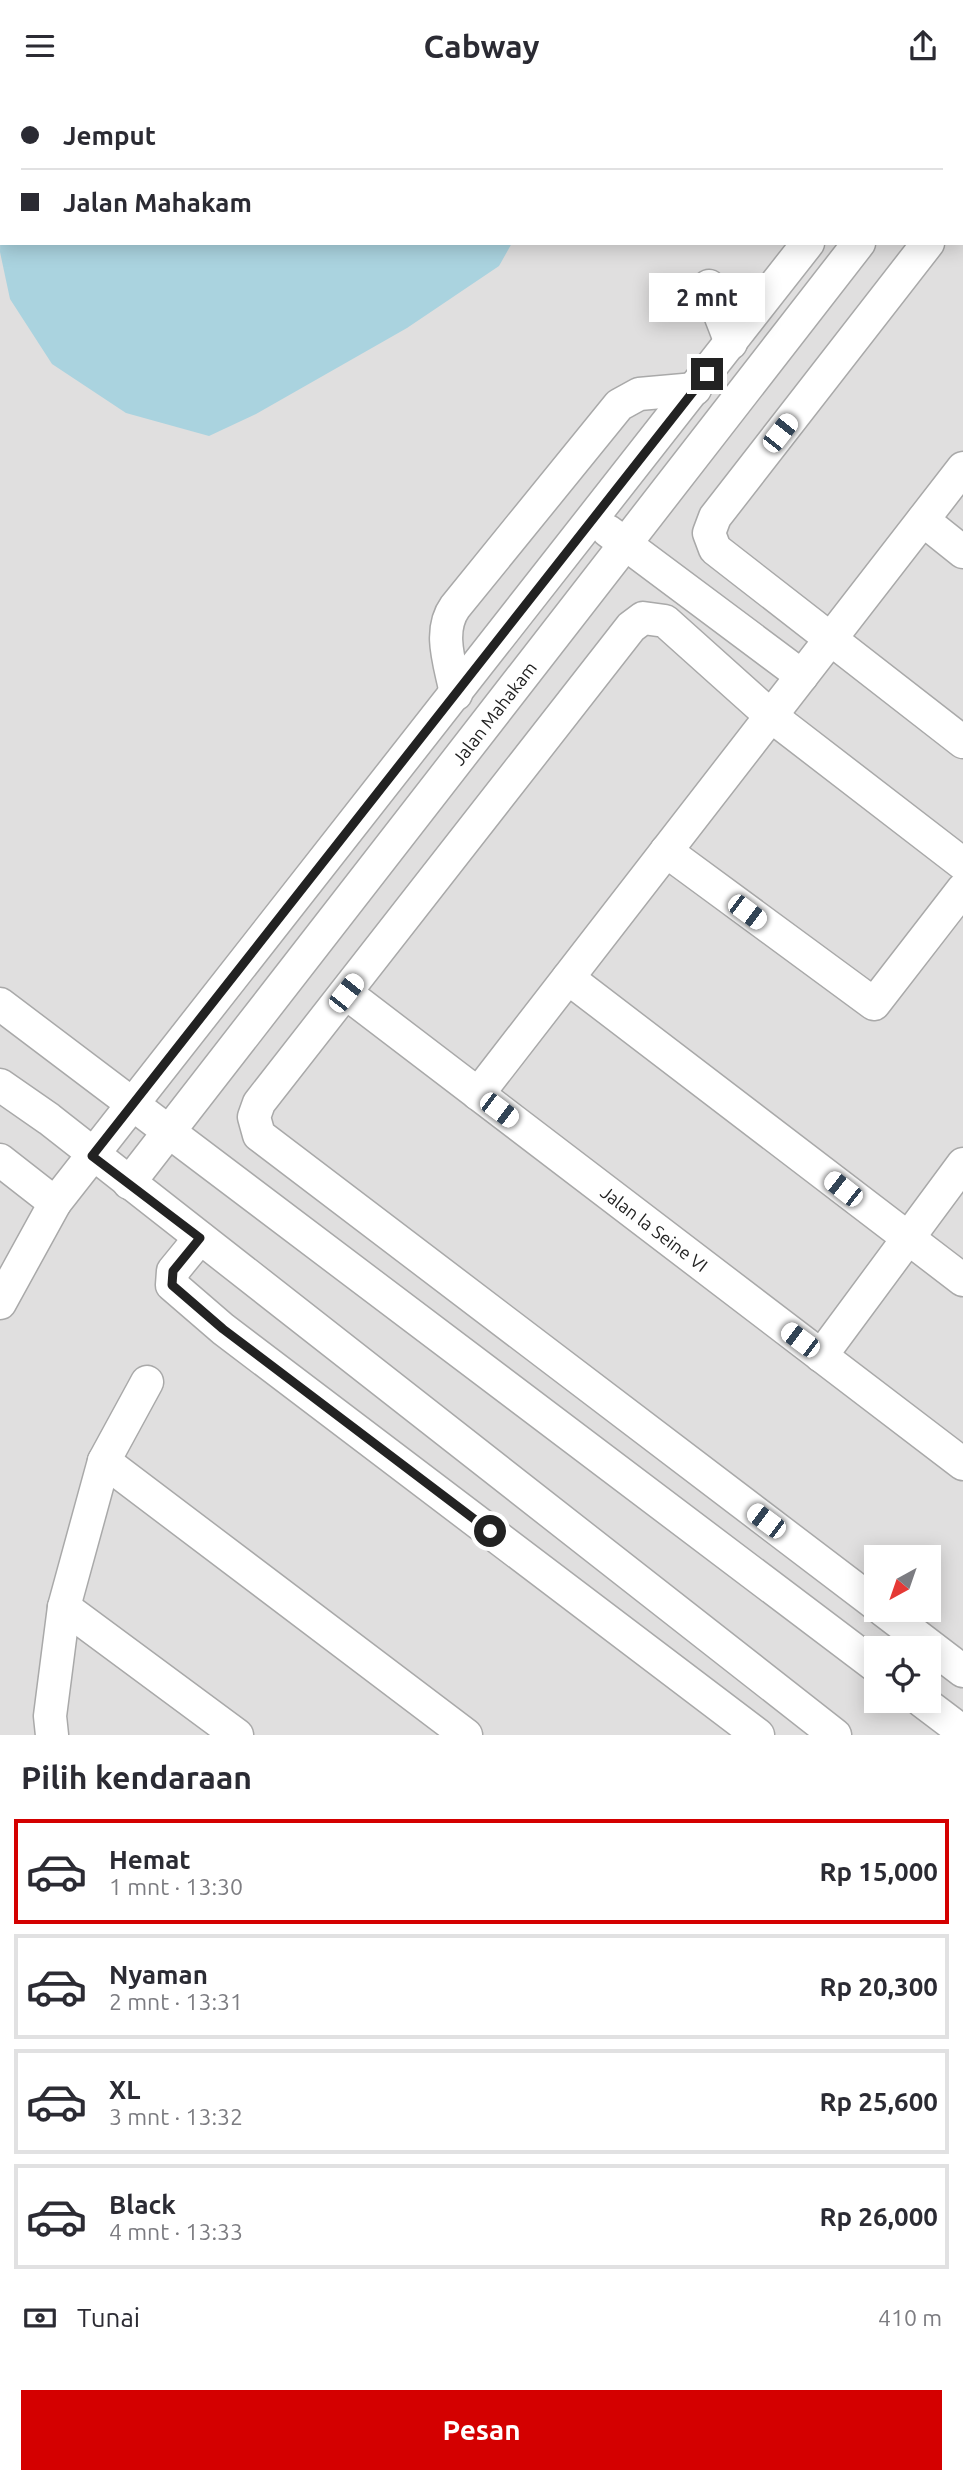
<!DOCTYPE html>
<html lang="id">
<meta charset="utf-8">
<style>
body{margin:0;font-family:Ubuntu,sans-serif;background:#f7f7f7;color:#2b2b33;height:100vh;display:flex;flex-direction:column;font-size:26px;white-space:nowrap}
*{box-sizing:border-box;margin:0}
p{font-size:23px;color:#7c7c81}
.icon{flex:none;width:38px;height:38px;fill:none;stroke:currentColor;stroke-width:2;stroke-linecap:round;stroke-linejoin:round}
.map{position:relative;height:1644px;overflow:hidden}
.drawer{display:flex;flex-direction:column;background:#fff;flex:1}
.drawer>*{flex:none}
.banner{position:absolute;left:0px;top:0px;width:964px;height:154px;box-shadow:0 4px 18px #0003;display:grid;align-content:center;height:154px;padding:0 21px;background:#fff}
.needle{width:46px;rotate:220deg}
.controls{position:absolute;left:864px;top:1454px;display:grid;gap:14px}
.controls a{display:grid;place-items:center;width:77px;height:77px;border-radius:0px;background:#fff;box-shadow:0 4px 18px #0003;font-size:35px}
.end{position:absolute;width:32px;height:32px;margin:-16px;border:9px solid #222;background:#fff;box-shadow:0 0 0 4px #fff}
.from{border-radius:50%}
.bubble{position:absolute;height:49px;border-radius:0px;background:#fff;box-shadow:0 4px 18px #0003;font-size:23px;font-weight:600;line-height:49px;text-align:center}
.car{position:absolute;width:21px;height:42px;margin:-21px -10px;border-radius:9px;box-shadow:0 0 5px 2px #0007;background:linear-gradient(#fff 24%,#345 0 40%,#fff 0 76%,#345 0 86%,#fff 0)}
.banner b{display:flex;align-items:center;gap:24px;height:66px;font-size:26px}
.banner b+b{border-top:2px solid #e1e1e2}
.banner i{width:18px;height:18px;background:#2b2b33}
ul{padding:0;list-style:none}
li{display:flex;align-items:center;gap:21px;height:105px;margin:0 14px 10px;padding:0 7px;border:4px solid #e1e1e2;border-radius:0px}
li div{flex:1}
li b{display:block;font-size:26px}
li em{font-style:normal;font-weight:600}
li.current{border-color:#d40000}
li>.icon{width:63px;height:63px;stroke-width:1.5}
h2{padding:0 21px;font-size:32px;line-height:84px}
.pay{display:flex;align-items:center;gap:18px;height:77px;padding:0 21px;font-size:26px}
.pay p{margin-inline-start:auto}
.action{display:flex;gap:14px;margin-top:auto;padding:14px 21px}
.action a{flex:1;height:80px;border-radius:0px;background:#d40000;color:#fff;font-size:28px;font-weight:600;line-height:80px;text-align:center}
header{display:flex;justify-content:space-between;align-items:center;height:91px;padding:0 21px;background:#fff;font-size:32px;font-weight:600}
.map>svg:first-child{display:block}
.residential{fill:#e0dfdf;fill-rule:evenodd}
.water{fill:#aad3df}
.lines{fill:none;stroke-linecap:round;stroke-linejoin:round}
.street-casing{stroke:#a9a9a9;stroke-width:35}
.street{stroke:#fff;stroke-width:32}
.route{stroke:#222;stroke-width:9}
.labels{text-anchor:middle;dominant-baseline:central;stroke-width:6;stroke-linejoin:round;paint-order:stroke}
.street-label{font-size:18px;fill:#222;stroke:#fff}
</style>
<header><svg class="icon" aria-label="menu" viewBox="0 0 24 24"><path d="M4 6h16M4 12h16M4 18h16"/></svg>Cabway<svg class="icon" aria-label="share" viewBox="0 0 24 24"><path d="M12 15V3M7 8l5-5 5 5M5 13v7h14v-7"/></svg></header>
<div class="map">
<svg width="963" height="1644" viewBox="0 0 963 1644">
<rect width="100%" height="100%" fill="#f2efe9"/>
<!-- residential -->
<path class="residential" d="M 0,0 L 963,0 L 963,1644 L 0,1644 ZM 2,2 L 962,2 L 962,152 L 2,152 ZM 877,1466 L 929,1466 L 929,1519 L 877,1519 ZM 877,1558 L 929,1558 L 929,1610 L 877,1610 Z"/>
<!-- water -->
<g class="water">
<path d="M 71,0 L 660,0 L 69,2 Z"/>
<path d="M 2,78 L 2,152 L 512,152 L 499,175 L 407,237 L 256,323 L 209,345 L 126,322 L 52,273 L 10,208 L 0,161 Z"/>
</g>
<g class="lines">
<defs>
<g id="street">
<path d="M 930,2 L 932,0"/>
<path d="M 962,25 L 963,24"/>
<path d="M 962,108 L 963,107"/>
<path d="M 928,152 L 715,426 L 709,442 L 715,458 L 963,651"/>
<path d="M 709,195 L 731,252"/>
<path d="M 923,429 L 963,461"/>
<path d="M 608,440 L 802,585"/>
<path d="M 456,603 C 451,575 437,541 455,516 L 619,314 L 639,303 L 695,298"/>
<path d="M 666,760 L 874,913 L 963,798"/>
<path d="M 568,887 L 963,1189"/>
<path id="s1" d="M 346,902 L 963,1373"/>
<path d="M 0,913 L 877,1576"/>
<path d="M 0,994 L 49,1028 L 835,1644"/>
<path d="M 478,1003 L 963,377"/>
<path d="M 0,1069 L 55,1112 L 0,1212"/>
<path id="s2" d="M 129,1092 L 859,152"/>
<path d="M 55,1112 L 808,152"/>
<path d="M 200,1147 L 173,1180 L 172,1194 L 223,1238 L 758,1644"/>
<path d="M 821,1265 L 963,1073"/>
<path d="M 104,1370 L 466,1644"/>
<path d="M 877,1514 L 259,1044 L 254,1026 L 259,1012 L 631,536 L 643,527 L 665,530 L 771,625 L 963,773"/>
<path d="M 64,1516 L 237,1644"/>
<path d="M 883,1519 L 963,1580"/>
<path d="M 922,1610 L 963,1641"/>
<path d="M 52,1644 L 50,1625 L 64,1516 L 104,1370 L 147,1291"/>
</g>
</defs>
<!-- street casing -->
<use href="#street" class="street-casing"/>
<!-- street -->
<use href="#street" class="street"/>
</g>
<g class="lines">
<!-- route -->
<path class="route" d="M 490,1440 L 223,1238 L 172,1194 L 173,1180 L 200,1147 L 92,1065 L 707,283"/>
</g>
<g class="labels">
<!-- street labels -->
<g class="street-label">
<text stroke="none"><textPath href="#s2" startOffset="595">Jalan Mahakam</textPath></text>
<text stroke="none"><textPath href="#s1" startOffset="388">Jalan la Seine VI</textPath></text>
</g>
</g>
</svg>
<div class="controls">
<a><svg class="needle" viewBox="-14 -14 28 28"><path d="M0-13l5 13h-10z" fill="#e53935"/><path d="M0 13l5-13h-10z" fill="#7c7c81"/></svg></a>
<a><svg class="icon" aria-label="locate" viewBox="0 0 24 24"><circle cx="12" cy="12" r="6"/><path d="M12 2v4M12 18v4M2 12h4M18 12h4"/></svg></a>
</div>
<i class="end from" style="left:490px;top:1440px"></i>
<i class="end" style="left:707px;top:283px"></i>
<div class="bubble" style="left:649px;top:182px;width:116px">2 mnt</div>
<i class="car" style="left:780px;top:342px;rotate:38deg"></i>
<i class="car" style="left:747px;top:821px;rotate:127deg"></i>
<i class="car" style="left:346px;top:902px;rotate:38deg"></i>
<i class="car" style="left:499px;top:1019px;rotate:127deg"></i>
<i class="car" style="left:843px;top:1098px;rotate:308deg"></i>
<i class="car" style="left:800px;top:1249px;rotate:307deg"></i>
<i class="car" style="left:766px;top:1430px;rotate:307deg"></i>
<div class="banner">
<b><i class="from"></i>Jemput</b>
<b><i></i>Jalan Mahakam</b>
</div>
</div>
<section class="drawer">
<h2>Pilih kendaraan</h2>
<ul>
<li class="current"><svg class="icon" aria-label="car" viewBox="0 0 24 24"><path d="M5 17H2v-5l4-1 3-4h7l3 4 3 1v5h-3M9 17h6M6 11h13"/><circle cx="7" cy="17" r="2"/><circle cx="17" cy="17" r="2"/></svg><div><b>Hemat</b><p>1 mnt · 13:30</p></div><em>Rp 15,000</em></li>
<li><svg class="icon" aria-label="car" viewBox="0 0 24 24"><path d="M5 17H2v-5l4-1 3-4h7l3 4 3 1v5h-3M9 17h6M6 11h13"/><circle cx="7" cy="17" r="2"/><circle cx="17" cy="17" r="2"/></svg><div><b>Nyaman</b><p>2 mnt · 13:31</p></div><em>Rp 20,300</em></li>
<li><svg class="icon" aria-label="car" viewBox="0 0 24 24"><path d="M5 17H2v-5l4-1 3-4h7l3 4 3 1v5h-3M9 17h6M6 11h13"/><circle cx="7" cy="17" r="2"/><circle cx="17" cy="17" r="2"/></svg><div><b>XL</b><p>3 mnt · 13:32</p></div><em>Rp 25,600</em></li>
<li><svg class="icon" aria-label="car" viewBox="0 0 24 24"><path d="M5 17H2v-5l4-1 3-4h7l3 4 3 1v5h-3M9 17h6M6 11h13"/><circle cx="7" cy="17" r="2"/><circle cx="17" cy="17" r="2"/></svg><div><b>Black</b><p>4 mnt · 13:33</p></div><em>Rp 26,000</em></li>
</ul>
<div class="pay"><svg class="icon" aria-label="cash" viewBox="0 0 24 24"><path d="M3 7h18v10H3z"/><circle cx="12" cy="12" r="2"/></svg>Tunai<p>410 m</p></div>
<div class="action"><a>Pesan</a></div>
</section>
